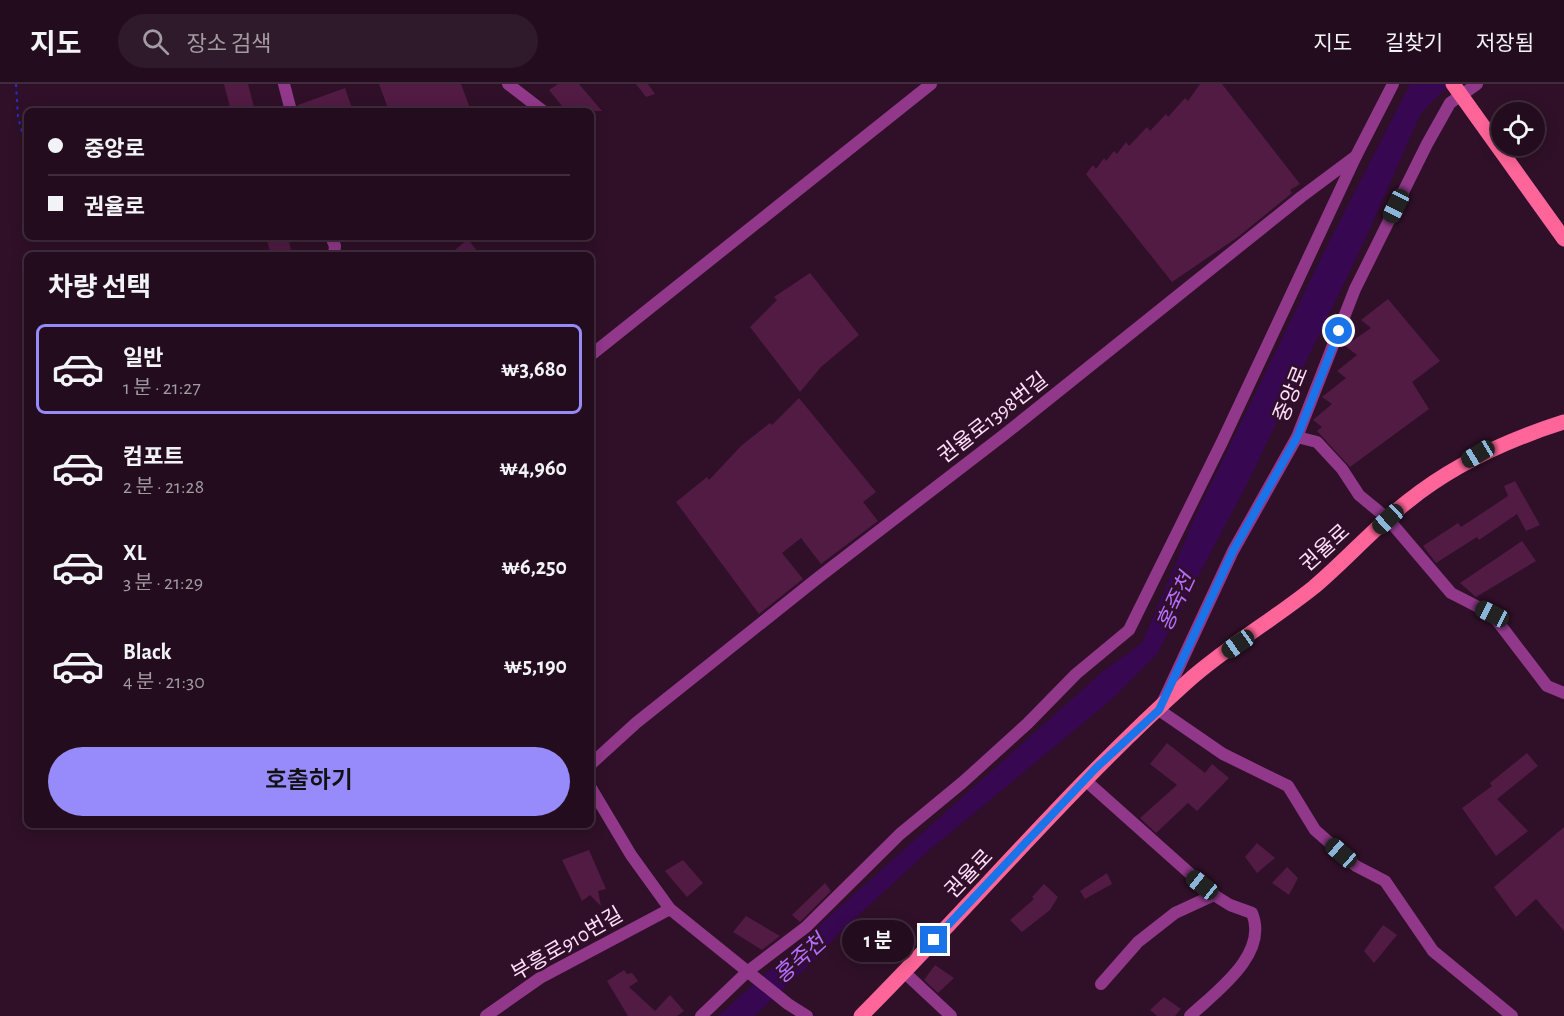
<!DOCTYPE html>
<html lang="ko">
<meta charset="utf-8">
<style>
body{margin:0;font-family:"Alegreya Sans","Noto Sans KR",sans-serif;background:#2f1a2b;color:#f1f3f6;height:100vh;display:flex;flex-direction:column;font-size:22px;white-space:nowrap}
*{box-sizing:border-box;margin:0}
p{font-size:20px;color:#a39ba4}
.icon{flex:none;width:33px;height:33px;fill:none;stroke:currentColor;stroke-width:2;stroke-linecap:round;stroke-linejoin:round}
.map{position:relative;flex:1;overflow:hidden}
.drawer{position:absolute;left:24px;top:168px;width:570px;height:576px;display:flex;flex-direction:column;background:#230c1e;border-radius:9px;box-shadow:0 3px 15px #0003,0 0 0 2px #402c3c}
.drawer>*{flex:none}
.hud{position:absolute;left:24px;top:24px;width:570px;height:132px;border-radius:9px;box-shadow:0 3px 15px #0003,0 0 0 2px #402c3c;display:grid;align-content:center;height:132px;padding:0 24px;background:#230c1e}
.buttons{position:absolute;left:1491px;top:18px;display:grid;gap:12px}
.buttons a{display:grid;place-items:center;width:54px;height:54px;border-radius:50%;background:#230c1e;box-shadow:0 3px 15px #0003,0 0 0 2px #402c3c;font-size:30px}
.end{position:absolute;width:27px;height:27px;margin:-14px;border:8px solid #1a73e8;background:#fff;box-shadow:0 0 0 3px #fff}
.from{border-radius:50%}
.bubble{position:absolute;height:42px;border-radius:21px;background:#230c1e;box-shadow:0 3px 15px #0003,0 0 0 2px #402c3c;font-size:20px;font-weight:600;line-height:42px;text-align:center}
.car{position:absolute;width:18px;height:36px;margin:-18px -9px;border-radius:8px;box-shadow:0 0 4px 2px #0007;background:linear-gradient(#222 24%,#8ab4d8 0 40%,#222 0 76%,#8ab4d8 0 86%,#222 0)}
.hud b{display:flex;align-items:center;gap:21px;height:57px;font-size:22px}
.hud b+b{border-top:2px solid #402c3c}
.hud i{width:15px;height:15px;background:#f1f3f6}
ul{padding:0;list-style:none}
li{display:flex;align-items:center;gap:18px;height:90px;margin:0 12px 9px;padding:0 12px;border:3px solid transparent;border-radius:9px}
li div{flex:1}
li b{display:block;font-size:22px}
li em{font-style:normal;font-weight:600}
li.selected{border-color:#978afa}
li>.icon{width:54px;height:54px;stroke-width:1.5}
h2{padding:0 24px;font-size:27px;line-height:72px}
.primary-button{display:flex;gap:12px;margin-top:auto;padding:12px 24px}
.primary-button a{flex:1;height:69px;border-radius:36px;background:#978afa;color:#111;font-size:24px;font-weight:600;line-height:69px;text-align:center}
header{display:flex;align-items:center;gap:36px;box-sizing:border-box;height:84px;padding:0 30px;background:#230c1e;border-bottom:2px solid #402c3c}
header strong{font-size:28px}
nav{display:flex;gap:33px;margin-inline-start:auto;font-size:21px}
.search{width:420px;height:54px;background:#2f1a2b;display:flex;align-items:center;gap:15px;box-sizing:border-box;padding:0 21px;border-radius:33px;color:#a39ba4;font-size:22px}
.map>svg:first-child{display:block}
.water{fill:#380751}
.building{fill:#511b44}
.lines{fill:none;stroke-linecap:round;stroke-linejoin:round}
.path{stroke:#282cc9;stroke-width:2;stroke-dasharray:3 4.5;stroke-linecap:butt}
.minor{stroke:#91388a;stroke-width:12}
.major{stroke:#ff6599;stroke-width:15}
.route{stroke:#1a73e8;stroke-width:8}
.labels{text-anchor:middle;dominant-baseline:central;stroke-width:5;stroke-linejoin:round;paint-order:stroke}
.street-label{font-size:21px;fill:#ffdefa;stroke:#2f1028}
.water-label{font-size:22px;font-style:italic;fill:#b56cff;stroke:#2f1028}
</style>
<header>
<strong>지도</strong>
<div class="search"><svg class="icon" aria-label="search" viewBox="0 0 24 24"><circle cx="10" cy="10" r="6"/><path d="M15 15l6 6"/></svg>장소 검색</div>
<nav><a>지도</a><a>길찾기</a><a>저장됨</a></nav>
</header>
<div class="map">
<svg width="1564" height="932" viewBox="0 0 1564 932">
<rect width="100%" height="100%" fill="#2f1028"/>
<!-- water -->
<path class="water" d="M 1410,0 L 1450,0 L 1421,29 L 1364,158 L 1246,402 L 1157,570 L 1111,616 L 932,764 L 839,849 L 817,874 L 754,932 L 718,932 L 1102,588 L 1142,559 L 1195,433 L 1327,162 Z"/>
<!-- building -->
<g class="building">
<path d="M 224,0 L 248,0 L 255,27 L 231,27 Z"/>
<path d="M 379,0 L 461,0 L 471,27 L 389,27 Z"/>
<path d="M 558,0 L 579,0 L 602,27 L 566,27 L 549,6 Z"/>
<path d="M 636,0 L 648,0 L 655,10 L 646,13 Z"/>
<path d="M 1200,0 L 1222,0 L 1300,100 L 1290,106 L 1292,109 L 1238,153 L 1172,198 L 1086,90 L 1093,81 L 1096,85 L 1104,74 L 1106,77 L 1114,67 L 1117,70 L 1126,58 L 1129,62 L 1147,43 L 1150,47 L 1166,30 L 1168,33 L 1185,14 L 1188,17 Z"/>
<path d="M 345,4 L 353,27 L 299,27 L 298,21 Z"/>
<path d="M 266,153 L 288,153 L 292,171 L 271,171 Z"/>
<path d="M 468,155 L 480,171 L 449,171 Z"/>
<path d="M 810,189 L 859,251 L 821,283 L 800,308 L 750,243 L 777,216 L 774,213 Z"/>
<path d="M 1388,215 L 1440,277 L 1412,298 L 1429,325 L 1350,383 L 1317,347 L 1322,343 L 1313,336 L 1332,320 L 1322,313 L 1346,294 L 1337,287 L 1357,271 L 1345,262 L 1371,244 L 1361,236 Z"/>
<path d="M 799,314 L 876,408 L 863,418 L 878,437 L 821,480 L 801,454 L 782,469 L 803,495 L 759,530 L 676,418 L 707,393 L 709,396 L 742,361 L 770,339 L 772,341 Z"/>
<path d="M 1515,397 L 1540,441 L 1526,447 L 1517,430 L 1479,456 L 1477,453 L 1436,479 L 1423,462 L 1458,439 L 1461,443 L 1508,412 L 1504,402 Z"/>
<path d="M 1522,457 L 1536,477 L 1476,513 L 1460,499 Z"/>
<path d="M 1167,659 L 1205,689 L 1212,680 L 1229,694 L 1197,727 L 1188,719 L 1156,749 L 1140,734 L 1177,701 L 1150,680 Z"/>
<path d="M 1527,669 L 1538,682 L 1497,715 L 1528,747 L 1496,772 L 1462,724 L 1492,702 L 1490,699 Z"/>
<path d="M 1564,743 L 1564,847 L 1536,815 L 1516,833 L 1494,803 Z"/>
<path d="M 1257,759 L 1275,774 L 1257,789 L 1245,773 Z"/>
<path d="M 589,766 L 606,805 L 598,807 L 601,822 L 590,811 L 582,817 L 562,776 Z"/>
<path d="M 683,776 L 703,799 L 687,813 L 665,787 Z"/>
<path d="M 1287,783 L 1298,794 L 1289,811 L 1272,799 Z"/>
<path d="M 1107,789 L 1112,800 L 1085,815 L 1080,807 Z"/>
<path d="M 825,799 L 831,807 L 800,838 L 792,831 Z"/>
<path d="M 1044,800 L 1058,813 L 1050,826 L 1022,848 L 1010,836 L 1034,815 L 1032,813 Z"/>
<path d="M 746,832 L 780,852 L 762,866 L 733,848 Z"/>
<path d="M 1383,841 L 1397,851 L 1374,879 L 1364,867 Z"/>
<path d="M 935,881 L 954,894 L 938,909 L 924,896 Z"/>
<path d="M 624,886 L 627,890 L 632,889 L 638,897 L 629,903 L 655,927 L 670,911 L 684,927 L 677,932 L 628,932 L 607,897 Z"/>
<path d="M 1164,913 L 1181,925 L 1175,932 L 1157,932 L 1150,926 Z"/>
</g>
<g class="lines">
<!-- path -->
<path class="path" d="M 16,0 L 18,33 L 27,66"/>
<!-- minor -->
<g class="minor">
<path d="M 284,0 L 291,27"/>
<path d="M 508,0 L 543,27"/>
<path d="M 1477,0 L 1450,19 L 1427,60 L 1355,205 L 1297,353 L 1233,467 L 1159,626 L 1223,670 L 1288,702 L 1315,746 L 1356,782 L 1385,797 L 1433,867 L 1512,932"/>
<path d="M 331,153 L 335,162 L 334,171"/>
<path d="M 591,271 L 931,0"/>
<path d="M 1297,353 L 1317,358 L 1342,385 L 1359,411 L 1388,435 L 1451,509 L 1492,530 L 1547,602 L 1564,609"/>
<path d="M 591,680 L 636,639 L 819,493 L 1005,350 L 1301,113 L 1356,72 L 1393,0"/>
<path d="M 1085,696 L 1214,811 L 1230,821 L 1252,829 C 1269,870 1217,907 1190,932"/>
<path d="M 591,704 L 631,771 L 670,825 L 788,920 L 807,932"/>
<path d="M 904,888 L 951,932"/>
<path d="M 1101,900 L 1138,858 L 1175,829 L 1214,811"/>
<path d="M 486,932 L 540,894 L 670,825"/>
<path d="M 701,932 L 747,888 L 806,843 L 900,750 L 963,698 L 1027,640 L 1076,590 L 1129,546 L 1222,358 L 1356,72"/>
</g>
<!-- major -->
<g class="major">
<path d="M 1453,0 L 1564,155"/>
<path d="M 861,932 C 971,822 1071,702 1187,598 C 1226,563 1273,536 1314,503 C 1346,476 1374,444 1407,418 C 1454,380 1507,356 1564,338"/>
</g>
</g>
<g class="lines">
<!-- route -->
<path class="route" d="M 934,856 L 1096,684 L 1159,626 L 1233,467 L 1297,353 L 1339,247"/>
</g>
<g class="labels">
<!-- street labels -->
<g class="street-label">
<text transform="translate(1291 310) rotate(-68)">중앙로</text>
<text transform="translate(993 334) rotate(-38)">권율로1398번길</text>
<text transform="translate(1325 464) rotate(-42)">권율로</text>
<text transform="translate(969 790) rotate(-46)">권율로</text>
<text transform="translate(567 860) rotate(-30)">부흥로910번길</text>
</g>
<!-- water labels -->
<g class="water-label">
<text transform="translate(1176 518) rotate(-65)">홍죽천</text>
<text transform="translate(800 875) rotate(-42)">홍죽천</text>
</g>
</g>
</svg>
<div class="buttons">
<a><svg class="icon" aria-label="locate" viewBox="0 0 24 24"><circle cx="12" cy="12" r="6"/><path d="M12 2v4M12 18v4M2 12h4M18 12h4"/></svg></a>
</div>
<i class="end from" style="left:1339px;top:247px"></i>
<i class="end" style="left:934px;top:856px"></i>
<div class="bubble" style="left:842px;top:836px;width:72px">1 분</div>
<i class="car" style="left:1396px;top:122px;rotate:206deg"></i>
<i class="car" style="left:1478px;top:370px;rotate:239deg"></i>
<i class="car" style="left:1388px;top:435px;rotate:227deg"></i>
<i class="car" style="left:1492px;top:530px;rotate:297deg"></i>
<i class="car" style="left:1238px;top:560px;rotate:235deg"></i>
<i class="car" style="left:1341px;top:769px;rotate:311deg"></i>
<i class="car" style="left:1202px;top:801px;rotate:309deg"></i>
<div class="hud">
<b><i class="from"></i>중앙로</b>
<b><i></i>권율로</b>
</div>
<section class="drawer">
<h2>차량 선택</h2>
<ul>
<li class="selected"><svg class="icon" aria-label="car" viewBox="0 0 24 24"><path d="M5 17H2v-5l4-1 3-4h7l3 4 3 1v5h-3M9 17h6M6 11h13"/><circle cx="7" cy="17" r="2"/><circle cx="17" cy="17" r="2"/></svg><div><b>일반</b><p>1 분 · 21:27</p></div><em>₩3,680</em></li>
<li><svg class="icon" aria-label="car" viewBox="0 0 24 24"><path d="M5 17H2v-5l4-1 3-4h7l3 4 3 1v5h-3M9 17h6M6 11h13"/><circle cx="7" cy="17" r="2"/><circle cx="17" cy="17" r="2"/></svg><div><b>컴포트</b><p>2 분 · 21:28</p></div><em>₩4,960</em></li>
<li><svg class="icon" aria-label="car" viewBox="0 0 24 24"><path d="M5 17H2v-5l4-1 3-4h7l3 4 3 1v5h-3M9 17h6M6 11h13"/><circle cx="7" cy="17" r="2"/><circle cx="17" cy="17" r="2"/></svg><div><b>XL</b><p>3 분 · 21:29</p></div><em>₩6,250</em></li>
<li><svg class="icon" aria-label="car" viewBox="0 0 24 24"><path d="M5 17H2v-5l4-1 3-4h7l3 4 3 1v5h-3M9 17h6M6 11h13"/><circle cx="7" cy="17" r="2"/><circle cx="17" cy="17" r="2"/></svg><div><b>Black</b><p>4 분 · 21:30</p></div><em>₩5,190</em></li>
</ul>
<div class="primary-button"><a>호출하기</a></div>
</section>
</div>
